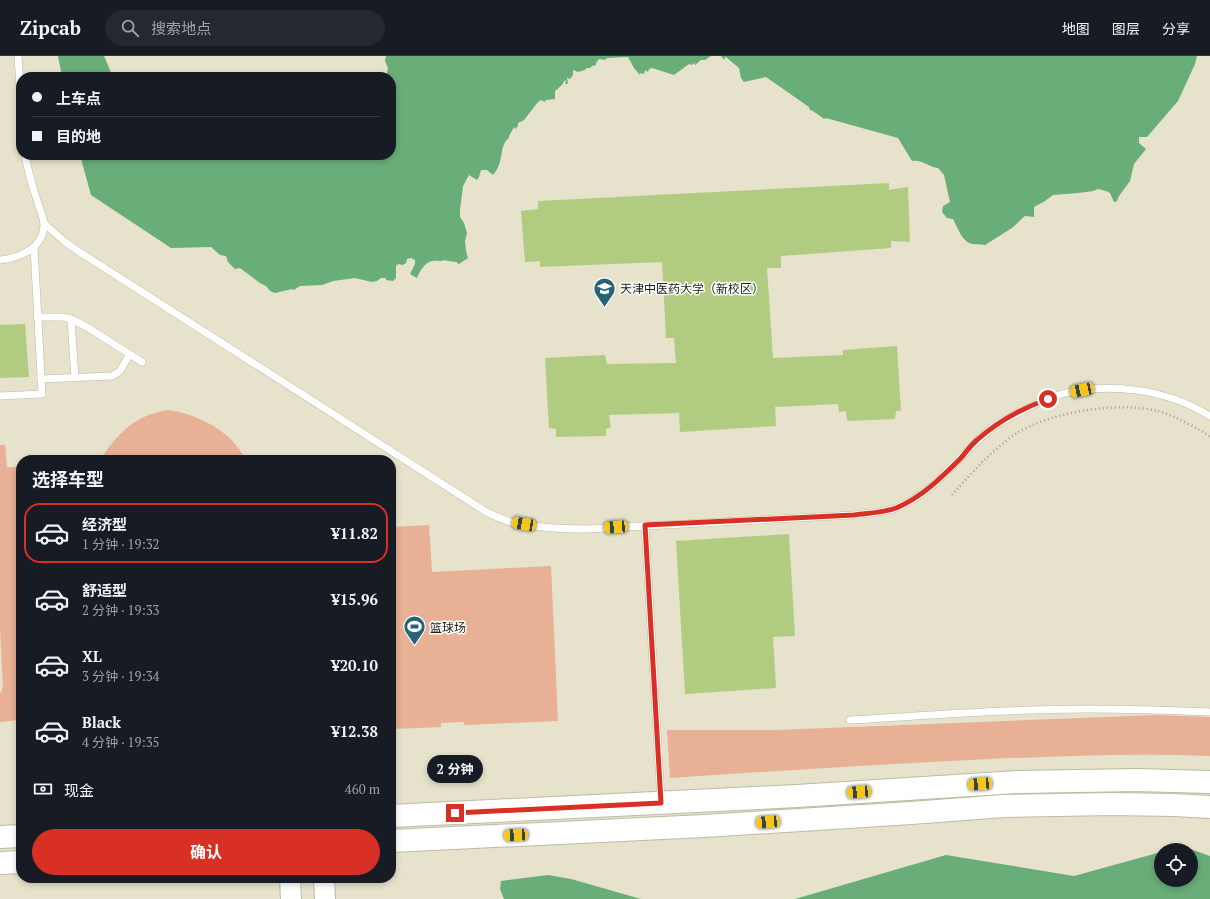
<!DOCTYPE html>
<html lang="zh">
<meta charset="utf-8">
<style>
body{margin:0;font-family:"PT Serif","Noto Sans SC",serif;background:#242831;color:#f1f3f6;height:100vh;display:flex;flex-direction:column;font-size:15px;white-space:nowrap}
*{box-sizing:border-box;margin:0}
p{font-size:13px;color:#9ea1a6}
.icon{flex:none;width:22px;height:22px;fill:none;stroke:currentColor;stroke-width:2;stroke-linecap:round;stroke-linejoin:round}
.map{position:relative;flex:1;overflow:hidden}
.side{position:absolute;left:16px;top:399px;width:380px;height:428px;display:flex;flex-direction:column;background:#171b24;border-radius:16px;box-shadow:0 2px 6px #0003}
.side>*{flex:none}
.top-card{position:absolute;left:16px;top:16px;width:380px;height:88px;border-radius:16px;box-shadow:0 2px 6px #0003;display:grid;align-content:center;height:88px;padding:0 16px;background:#171b24}
.buttons{position:absolute;left:1154px;top:787px;display:grid;gap:8px}
.buttons a{display:grid;place-items:center;width:44px;height:44px;border-radius:50%;background:#171b24;box-shadow:0 2px 6px #0003;font-size:20px}
.end{position:absolute;width:18px;height:18px;margin:-9px;border:5px solid #d93025;background:#fff;box-shadow:0 0 0 2px #fff}
.from{border-radius:50%}
.bubble{position:absolute;height:28px;border-radius:14px;background:#171b24;box-shadow:0 2px 6px #0003;font-size:13px;font-weight:700;line-height:28px;text-align:center}
.car{position:absolute;width:12px;height:24px;margin:-12px -6px;border-radius:5px;box-shadow:0 0 3px 1px #0007;background:linear-gradient(#f5c518 24%,#345 0 40%,#f5c518 0 76%,#345 0 86%,#f5c518 0)}
.top-card b{display:flex;align-items:center;gap:14px;height:38px;font-size:15px}
.top-card b+b{border-top:1px solid #363941}
.top-card i{width:10px;height:10px;background:#f1f3f6}
ul{padding:0;list-style:none}
li{display:flex;align-items:center;gap:12px;height:60px;margin:0 8px 6px;padding:0 8px;border:2px solid transparent;border-radius:16px}
li div{flex:1}
li b{display:block;font-size:15px}
li em{font-style:normal;font-weight:700}
li.active{border-color:#d93025}
li>.icon{width:36px;height:36px;stroke-width:1.5}
h2{padding:0 16px;font-size:18px;line-height:48px}
.pay{display:flex;align-items:center;gap:10px;height:44px;padding:0 16px;font-size:15px}
.pay p{margin-inline-start:auto}
.button{display:flex;gap:8px;margin-top:auto;padding:8px 16px}
.button a{flex:1;height:46px;border-radius:24px;background:#d93025;color:#fff;font-size:16px;font-weight:700;line-height:46px;text-align:center}
header{display:flex;align-items:center;gap:24px;box-sizing:border-box;height:56px;padding:0 20px;background:#171b24;border-bottom:1px solid #363941}
header strong{font-size:19px}
nav{display:flex;gap:22px;margin-inline-start:auto;font-size:14px}
.search{width:280px;height:36px;background:#242831;display:flex;align-items:center;gap:10px;box-sizing:border-box;padding:0 14px;border-radius:22px;color:#9ea1a6;font-size:15px}
.map>svg:first-child{display:block}
.green{fill:#e8b094}
.water{fill:#69ad78}
.building{fill:#b1cc80}
.lines{fill:none;stroke-linecap:round;stroke-linejoin:round}
.service-casing{stroke:#bebaa4;stroke-width:8}
.secondary-casing{stroke:#bebaa4;stroke-width:22}
.primary-casing{stroke:#bebaa4;stroke-width:24}
.path{stroke:#a2a08d;stroke-width:2.5;stroke-dasharray:1 3;stroke-linecap:butt}
.service{stroke:#fff;stroke-width:7}
.secondary{stroke:#fff;stroke-width:20}
.primary{stroke:#fff;stroke-width:22}
.route{stroke:#d93025;stroke-width:5}
.labels{text-anchor:middle;dominant-baseline:central;stroke-width:3;stroke-linejoin:round;paint-order:stroke}
.poi-label{font-size:12px;fill:#222118;stroke:#fff;text-anchor:start}
</style>
<header>
<strong>Zipcab</strong>
<div class="search"><svg class="icon" aria-label="search" viewBox="0 0 24 24"><circle cx="10" cy="10" r="6"/><path d="M15 15l6 6"/></svg>搜索地点</div>
<nav><a>地图</a><a>图层</a><a>分享</a></nav>
</header>
<div class="map">
<svg width="1210" height="843" viewBox="0 0 1210 843">
<rect width="100%" height="100%" fill="#e6e2cb"/>
<!-- green -->
<g class="green">
<path d="M 167,354 C 199,358 231,375 246,404 L 101,404 L 102,401 C 120,375 135,360 167,354 Z"/>
<path d="M 0,389 L 5,389 L 7,411 L 18,411 L 21,472 L 21,639 L 18,640 L 19,664 L 0,666 L 0,638 L 3,631 L 0,572 Z"/>
<path d="M 429,469 L 432,516 L 551,510 L 558,665 L 464,669 L 464,666 L 441,667 L 441,671 L 391,673 L 391,471 Z"/>
<path d="M 1157,659 L 1210,661 L 1210,700 C 1136,697 1063,700 989,703 C 883,708 776,715 670,722 L 667,674 L 776,674 Z"/>
</g>
<!-- water -->
<g class="water">
<path d="M 58,0 L 104,0 L 113,21 L 62,21 Z"/>
<path d="M 386,0 L 711,0 L 705,4 L 701,4 L 695,9 L 694,7 L 692,9 L 689,8 L 674,19 L 652,12 L 649,13 L 648,16 L 645,14 L 644,18 L 640,17 L 640,19 L 634,12 L 628,1 L 607,2 L 605,4 L 599,3 L 596,7 L 596,9 L 592,10 L 590,12 L 587,12 L 585,14 L 578,16 L 573,14 L 573,19 L 570,23 L 567,22 L 568,27 L 567,28 L 565,28 L 566,26 L 565,24 L 562,29 L 555,35 L 555,43 L 546,44 L 545,46 L 541,44 L 538,46 L 524,64 L 518,67 L 518,70 L 515,73 L 514,71 L 509,80 L 509,82 C 498,90 505,106 493,119 L 487,114 L 481,114 L 479,121 L 477,124 L 469,119 L 463,130 L 460,154 L 460,161 L 464,167 L 467,177 L 465,185 L 466,195 L 468,202 L 459,208 L 458,208 L 457,206 L 448,205 L 445,204 C 439,206 437,204 432,205 C 424,207 420,215 417,222 L 410,218 L 415,208 L 415,204 L 411,202 L 407,203 L 406,207 L 403,209 L 398,208 L 396,210 L 396,222 L 393,225 L 386,224 L 386,222 L 381,222 L 377,225 L 372,226 L 355,222 L 333,225 L 322,229 L 300,230 L 294,234 L 292,233 L 275,237 L 270,235 L 266,230 L 260,227 L 240,212 L 235,213 L 228,206 L 226,200 L 220,199 L 211,191 L 171,192 L 91,139 L 80,99 L 391,99 L 391,21 L 386,21 L 388,12 L 385,5 Z"/>
<path d="M 721,0 L 1197,0 L 1195,8 L 1178,45 L 1147,81 L 1139,81 L 1139,87 L 1146,93 L 1134,108 L 1130,125 L 1119,140 L 1117,145 L 1114,146 L 1110,137 L 1106,135 L 1098,133 L 1093,135 L 1078,137 L 1053,139 L 1045,145 L 1034,151 L 1034,161 L 1025,160 L 1012,172 L 985,189 C 980,188 973,189 969,187 C 961,183 957,170 953,163 L 947,162 L 942,156 L 943,150 L 950,146 L 944,119 L 938,112 C 928,111 922,103 912,105 L 898,82 L 826,62 L 824,63 L 813,55 L 810,54 L 809,51 L 766,21 L 744,26 L 741,22 L 739,12 L 727,2 L 725,1 L 724,4 Z"/>
<path d="M 1182,790 L 1210,800 L 1210,843 L 795,843 L 946,799 L 1074,820 L 1161,796 L 1161,824 L 1191,824 L 1191,794 L 1168,794 Z"/>
<path d="M 548,819 L 571,823 L 641,843 L 504,843 L 500,833 L 501,825 L 516,823 Z"/>
</g>
<!-- building -->
<g class="building">
<path d="M 889,127 L 889,134 L 908,131 L 910,186 L 891,185 L 891,192 L 781,200 L 781,212 L 767,212 L 773,302 L 843,299 L 843,294 L 897,290 L 901,355 L 896,355 L 895,363 L 847,365 L 846,355 L 839,356 L 838,348 L 775,351 L 776,370 L 680,376 L 679,357 L 609,359 L 611,371 L 606,373 L 606,380 L 556,381 L 556,373 L 549,372 L 545,302 L 605,299 L 607,308 L 676,307 L 674,282 L 666,282 L 662,206 L 540,211 L 540,205 L 525,206 L 521,155 L 538,153 L 538,145 Z"/>
<path d="M 25,268 L 29,321 L 0,322 L 0,269 Z"/>
<path d="M 789,478 L 795,580 L 773,581 L 776,632 L 685,638 L 676,485 Z"/>
</g>
<g class="lines">
<defs>
<g id="service">
<path d="M 18,0 L 21,45"/>
<path d="M 44,167 L 65,186 L 78,195 L 488,457 C 495,460 503,464 511,466 C 536,472 561,473 587,473 L 854,459 C 867,457 883,457 896,452 C 936,437 960,397 993,371 C 1002,365 1012,360 1022,355 C 1033,349 1045,343 1058,339 C 1108,325 1166,333 1210,360"/>
<path d="M 0,204 C 20,202 44,192 44,168 C 44,161 39,152 37,144 C 32,129 28,115 25,99"/>
<path d="M 37,261 L 63,261 L 71,263 L 87,271 L 142,306"/>
<path d="M 71,263 L 75,322"/>
<path d="M 41,323 L 112,320 L 120,315 L 130,298"/>
<path d="M 0,340 L 42,338 L 34,191"/>
<path d="M 645,469 L 661,744"/>
<path d="M 850,664 C 903,661 955,657 1007,655 C 1075,651 1143,653 1210,656"/>
</g>
<g id="secondary">
<path d="M 290,822 L 291,843"/>
<path d="M 324,822 L 325,843"/>
</g>
<g id="primary">
<path d="M 391,760 L 797,740 L 1018,726 L 1137,724 L 1210,726"/>
<path d="M 0,781 L 21,780"/>
<path d="M 391,785 L 704,770 L 911,757 L 1004,750 L 1112,748 L 1174,749 L 1210,751"/>
<path d="M 0,807 L 21,806"/>
</g>
</defs>
<!-- service casing -->
<use href="#service" class="service-casing"/>
<!-- secondary casing -->
<use href="#secondary" class="secondary-casing"/>
<!-- primary casing -->
<use href="#primary" class="primary-casing"/>
<!-- path -->
<path class="path" d="M 952,439 C 967,422 983,404 1001,389 C 1006,386 1010,381 1015,378 C 1050,356 1118,345 1158,355 C 1172,359 1199,372 1210,381"/>
<!-- service -->
<use href="#service" class="service"/>
<!-- secondary -->
<use href="#secondary" class="secondary"/>
<!-- primary -->
<use href="#primary" class="primary"/>
</g>
<g class="lines">
<!-- route -->
<path class="route" d="M 455,757 L 661,747 L 645,469 L 854,459 C 867,457 883,457 896,452 C 921,442 942,421 961,402 C 966,396 971,389 977,384 C 997,366 1023,352 1048,343"/>
</g>
<!-- icons -->
<defs>
<symbol id="university-pin" viewBox="-11 -11 22 30"><path d="M0 17L-7.5 6A9.5 9.5 0 1 1 7.5 6Z" fill="#26627a" stroke="#fff"/><path d="M0-5L7-2L0 1L-7-2ZM-4 1L0 2.5L4 1V4Q0 6-4 4Z" fill="#fff"/></symbol>
<symbol id="stadium-pin" viewBox="-11 -11 22 30"><path d="M0 17L-7.5 6A9.5 9.5 0 1 1 7.5 6Z" fill="#26627a" stroke="#fff"/><path d="M0-5a6.5 5 0 1 0 0 10a6.5 5 0 1 0 0-10ZM-3.5-1.8h7v3.6h-7Z" fill="#fff"/></symbol>
</defs>
<g fill-rule="evenodd">
<use href="#university-pin" x="592" y="220" width="25" height="34"/>
<use href="#stadium-pin" x="402" y="558" width="25" height="34"/>
</g>
<g class="labels">
<!-- poi labels -->
<g class="poi-label">
<text x="620" y="232">天津中医药大学（新校区）</text>
<text x="430" y="571">篮球场</text>
</g>
</g>
</svg>
<div class="buttons">
<a><svg class="icon" aria-label="locate" viewBox="0 0 24 24"><circle cx="12" cy="12" r="6"/><path d="M12 2v4M12 18v4M2 12h4M18 12h4"/></svg></a>
</div>
<i class="end from" style="left:1048px;top:343px"></i>
<i class="end" style="left:455px;top:757px"></i>
<div class="bubble" style="left:427px;top:699px;width:56px">2 分钟</div>
<i class="car" style="left:1082px;top:334px;rotate:258deg"></i>
<i class="car" style="left:524px;top:468px;rotate:280deg"></i>
<i class="car" style="left:616px;top:471px;rotate:266deg"></i>
<i class="car" style="left:980px;top:728px;rotate:266deg"></i>
<i class="car" style="left:859px;top:736px;rotate:266deg"></i>
<i class="car" style="left:768px;top:766px;rotate:266deg"></i>
<i class="car" style="left:516px;top:779px;rotate:267deg"></i>
<div class="top-card">
<b><i class="from"></i>上车点</b>
<b><i></i>目的地</b>
</div>
<section class="side">
<h2>选择车型</h2>
<ul>
<li class="active"><svg class="icon" aria-label="car" viewBox="0 0 24 24"><path d="M5 17H2v-5l4-1 3-4h7l3 4 3 1v5h-3M9 17h6M6 11h13"/><circle cx="7" cy="17" r="2"/><circle cx="17" cy="17" r="2"/></svg><div><b>经济型</b><p>1 分钟 · 19:32</p></div><em>¥11.82</em></li>
<li><svg class="icon" aria-label="car" viewBox="0 0 24 24"><path d="M5 17H2v-5l4-1 3-4h7l3 4 3 1v5h-3M9 17h6M6 11h13"/><circle cx="7" cy="17" r="2"/><circle cx="17" cy="17" r="2"/></svg><div><b>舒适型</b><p>2 分钟 · 19:33</p></div><em>¥15.96</em></li>
<li><svg class="icon" aria-label="car" viewBox="0 0 24 24"><path d="M5 17H2v-5l4-1 3-4h7l3 4 3 1v5h-3M9 17h6M6 11h13"/><circle cx="7" cy="17" r="2"/><circle cx="17" cy="17" r="2"/></svg><div><b>XL</b><p>3 分钟 · 19:34</p></div><em>¥20.10</em></li>
<li><svg class="icon" aria-label="car" viewBox="0 0 24 24"><path d="M5 17H2v-5l4-1 3-4h7l3 4 3 1v5h-3M9 17h6M6 11h13"/><circle cx="7" cy="17" r="2"/><circle cx="17" cy="17" r="2"/></svg><div><b>Black</b><p>4 分钟 · 19:35</p></div><em>¥12.38</em></li>
</ul>
<div class="pay"><svg class="icon" aria-label="cash" viewBox="0 0 24 24"><path d="M3 7h18v10H3z"/><circle cx="12" cy="12" r="2"/></svg>现金<p>460 m</p></div>
<div class="button"><a>确认</a></div>
</section>
</div>
